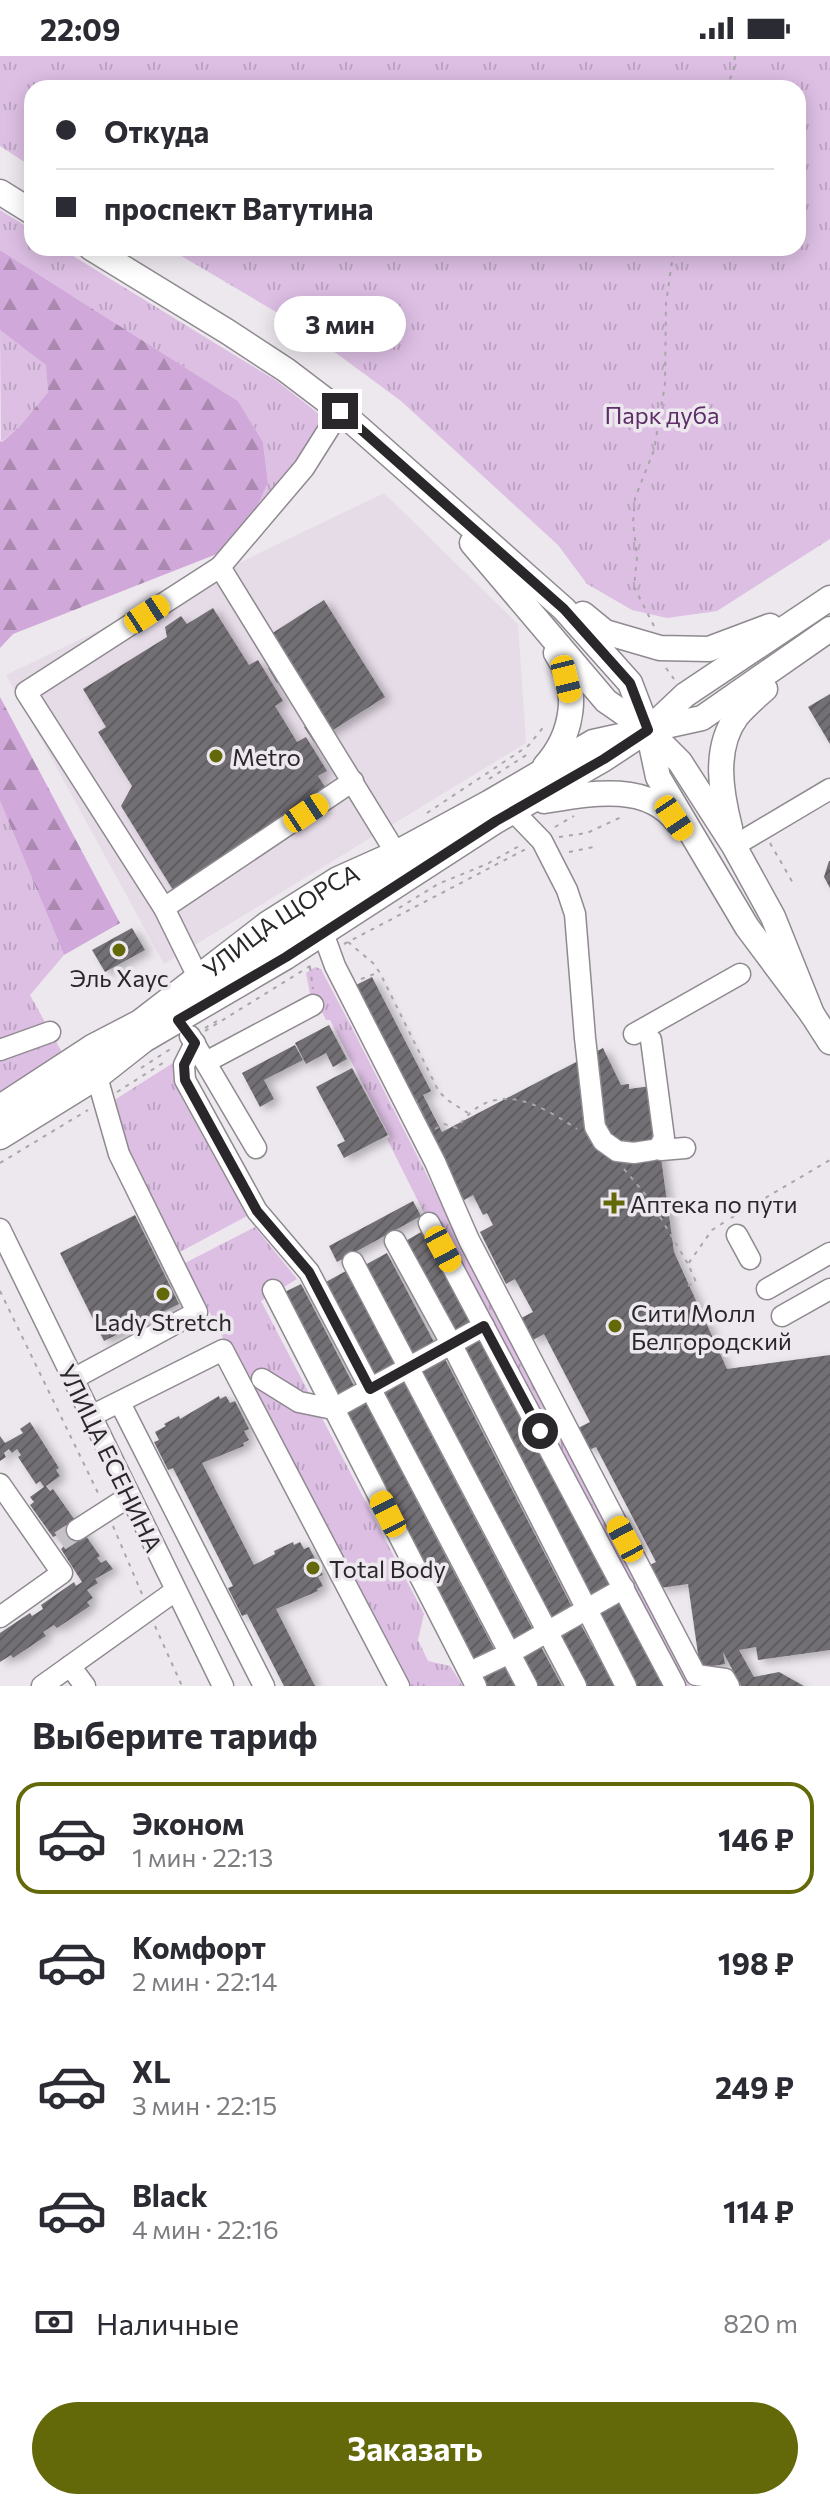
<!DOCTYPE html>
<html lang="ru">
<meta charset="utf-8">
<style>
body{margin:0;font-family:Commissioner,sans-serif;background:#f7f7f7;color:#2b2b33;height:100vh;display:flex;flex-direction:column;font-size:30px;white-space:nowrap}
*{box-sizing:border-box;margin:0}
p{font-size:26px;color:#7c7c81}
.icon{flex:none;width:44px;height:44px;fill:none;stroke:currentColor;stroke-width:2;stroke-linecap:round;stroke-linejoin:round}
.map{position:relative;height:1630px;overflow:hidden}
.side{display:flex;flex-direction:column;background:#fff;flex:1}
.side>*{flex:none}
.guide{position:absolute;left:24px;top:24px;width:782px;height:176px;border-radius:24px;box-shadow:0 4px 20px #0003;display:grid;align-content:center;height:176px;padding:0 32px;background:#fff}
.end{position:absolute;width:36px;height:36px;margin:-18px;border:10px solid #292729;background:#fff;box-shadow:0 0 0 4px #fff}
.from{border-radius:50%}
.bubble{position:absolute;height:56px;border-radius:28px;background:#fff;box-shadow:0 4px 20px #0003;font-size:26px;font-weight:700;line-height:56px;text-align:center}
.car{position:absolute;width:24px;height:48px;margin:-24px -12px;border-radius:10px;box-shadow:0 0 6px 2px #0007;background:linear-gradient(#f5c518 24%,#345 0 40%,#f5c518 0 76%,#345 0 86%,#f5c518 0)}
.guide b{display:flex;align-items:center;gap:28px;height:76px;font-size:30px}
.guide b+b{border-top:2px solid #e1e1e2}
.guide i{width:20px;height:20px;background:#2b2b33}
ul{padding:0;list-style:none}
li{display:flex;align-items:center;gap:24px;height:112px;margin:0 16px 12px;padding:0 16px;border:4px solid transparent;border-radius:24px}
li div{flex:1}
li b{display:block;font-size:30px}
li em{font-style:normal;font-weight:700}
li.selected{border-color:#636808}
li>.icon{width:72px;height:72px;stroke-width:1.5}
h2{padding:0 32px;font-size:36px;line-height:96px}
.pay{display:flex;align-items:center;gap:20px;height:88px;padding:0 32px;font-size:30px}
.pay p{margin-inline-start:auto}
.cta{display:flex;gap:16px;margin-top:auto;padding:16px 32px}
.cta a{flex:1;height:92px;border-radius:48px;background:#636808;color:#fff;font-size:32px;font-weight:700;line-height:92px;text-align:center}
.status{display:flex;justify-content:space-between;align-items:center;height:56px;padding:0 40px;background:#fff;direction:ltr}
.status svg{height:22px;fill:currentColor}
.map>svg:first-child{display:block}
.built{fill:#e6dce8}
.grass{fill:url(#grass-tufts)}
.forest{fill:url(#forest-firs)}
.building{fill:url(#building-hatch);filter:url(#shadow)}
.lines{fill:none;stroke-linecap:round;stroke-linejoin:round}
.minor-tunnel{stroke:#c6c1c7;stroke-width:20;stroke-dasharray:20 10;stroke-linecap:butt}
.minor-casing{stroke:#8f8a90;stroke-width:23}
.major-casing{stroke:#8f8a90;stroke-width:27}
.path{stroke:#a9a6aa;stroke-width:2;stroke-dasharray:4 6;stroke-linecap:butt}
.minor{stroke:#fff;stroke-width:20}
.major{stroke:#fff;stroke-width:24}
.route{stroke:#292729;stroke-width:10}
.poi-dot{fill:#636808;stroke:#ede8ee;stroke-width:3}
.labels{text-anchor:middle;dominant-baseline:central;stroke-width:7;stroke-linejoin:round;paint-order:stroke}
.park-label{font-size:24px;fill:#5d2d68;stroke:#ede8ee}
.poi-label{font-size:24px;fill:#292729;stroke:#ede8ee;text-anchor:start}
.street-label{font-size:24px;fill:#292729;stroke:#ede8ee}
</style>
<div class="status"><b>22:09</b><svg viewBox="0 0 49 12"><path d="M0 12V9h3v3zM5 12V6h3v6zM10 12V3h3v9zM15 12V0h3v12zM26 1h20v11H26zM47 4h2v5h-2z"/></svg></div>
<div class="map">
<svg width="830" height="1630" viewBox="0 0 830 1630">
<defs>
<pattern id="grass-tufts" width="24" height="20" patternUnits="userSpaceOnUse" patternTransform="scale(2)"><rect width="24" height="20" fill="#ddbfe4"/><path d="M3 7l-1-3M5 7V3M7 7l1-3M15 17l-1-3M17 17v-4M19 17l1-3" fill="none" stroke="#bea4c4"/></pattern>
<pattern id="forest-firs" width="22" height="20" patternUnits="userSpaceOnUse" patternTransform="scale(2)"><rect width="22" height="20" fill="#d0a8d9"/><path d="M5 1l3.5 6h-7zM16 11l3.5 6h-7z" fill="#a989b0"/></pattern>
<pattern id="building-hatch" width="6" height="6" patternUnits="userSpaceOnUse" patternTransform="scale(2)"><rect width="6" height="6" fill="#736f74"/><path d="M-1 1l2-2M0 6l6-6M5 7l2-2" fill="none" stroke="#5e5b5f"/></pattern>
<filter id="shadow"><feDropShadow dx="6" dy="3.5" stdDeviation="4" flood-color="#0004"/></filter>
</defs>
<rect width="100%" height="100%" fill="#ede8ee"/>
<!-- built -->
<path class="built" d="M 384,437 L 518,568 L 526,687 L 164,908 L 6,619 Z"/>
<!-- grass -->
<g class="grass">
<path d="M 0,0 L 830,0 L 830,483 L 717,555 L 667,562 L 632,554 L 587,528 L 558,489 L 401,345 L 298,269 L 168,192 L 798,192 L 798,32 L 32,32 L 32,111 L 0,90 Z"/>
<path d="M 0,154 L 32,174 L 32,192 L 60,192 L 277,325 L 324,362 L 298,402 L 251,464 L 268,425 L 263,386 L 238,345 L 0,194 Z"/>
<path d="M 0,274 L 47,309 L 48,336 L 20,370 L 1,386 Z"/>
<path d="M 0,745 L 64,899 L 30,939 L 63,998 L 0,1039 Z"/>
<path d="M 315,911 L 321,913 L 353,974 L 615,1488 L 690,1630 L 683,1630 L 431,1156 L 424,1157 L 387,1083 L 390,1081 L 330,964 L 326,964 L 315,943 L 311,943 L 306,917 Z"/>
<path d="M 173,1007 L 173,1020 L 180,1039 L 247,1160 L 180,1196 L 134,1115 L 108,1048 Z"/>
<path d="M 255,1171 L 297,1223 L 261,1245 L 424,1558 L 418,1584 L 428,1605 L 450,1610 L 463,1630 L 405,1630 L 186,1211 L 185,1207 Z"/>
</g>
<!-- forest -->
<g class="forest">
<path d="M 0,194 L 238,345 L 263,386 L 268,426 L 251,464 L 222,496 L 13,578 L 0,592 L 0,385 L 2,386 L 20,370 L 48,336 L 46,309 L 0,274 Z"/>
<path d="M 0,641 L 120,867 L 64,899 L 0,745 Z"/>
</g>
<!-- building -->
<g class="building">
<path d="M 324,544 L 385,641 L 314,686 L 304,671 L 322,660 L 294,616 L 277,627 L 268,612 L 286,601 L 271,578 Z"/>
<path d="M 213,552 L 249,609 L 258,604 L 283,645 L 275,650 L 297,686 L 306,681 L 327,715 L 318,720 L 329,737 L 173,834 L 121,750 L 132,730 L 98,676 L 106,671 L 83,633 L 167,581 L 165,571 L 181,560 L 187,568 Z"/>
<path d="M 830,638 L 830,688 L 808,651 Z"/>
<path d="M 829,805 L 830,805 L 830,832 L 824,821 Z"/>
<path d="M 132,872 L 145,894 L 105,916 L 92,894 Z"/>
<path d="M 372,921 L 431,1035 L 423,1039 L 442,1076 L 603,992 L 621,1029 L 629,1028 L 629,1033 L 651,1030 L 674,1196 L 727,1313 L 830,1299 L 830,1594 L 758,1604 L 756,1591 L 739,1594 L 754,1621 L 779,1616 L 804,1630 L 741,1630 L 723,1596 L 725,1608 L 700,1612 L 688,1528 L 660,1532 L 648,1510 L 656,1506 L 596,1391 L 589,1394 L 578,1372 L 590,1366 L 544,1278 L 533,1284 L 521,1262 L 533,1256 L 515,1223 L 506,1228 L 480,1176 L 493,1169 L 487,1157 L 483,1159 L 473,1139 L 464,1144 L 416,1043 L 413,1044 L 354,930 Z"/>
<path d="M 329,969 L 347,1003 L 333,1011 L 326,997 L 306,1008 L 295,987 Z"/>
<path d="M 295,989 L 303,1004 L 264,1024 L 274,1043 L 260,1051 L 242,1017 Z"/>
<path d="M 352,1012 L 388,1079 L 344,1102 L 337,1089 L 345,1085 L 316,1031 Z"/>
<path d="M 413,1145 L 421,1160 L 337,1206 L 329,1190 Z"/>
<path d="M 135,1159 L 179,1248 L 104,1285 L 60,1197 Z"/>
<path d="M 423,1175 L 473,1268 L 452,1280 L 402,1187 Z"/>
<path d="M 387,1197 L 436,1290 L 414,1302 L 365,1209 Z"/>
<path d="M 346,1215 L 397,1309 L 375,1322 L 324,1227 Z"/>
<path d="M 301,1228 L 354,1330 L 332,1342 L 279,1239 Z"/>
<path d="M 478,1280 L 611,1531 L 590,1542 L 457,1291 Z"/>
<path d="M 444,1301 L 573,1553 L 550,1565 L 421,1313 Z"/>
<path d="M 402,1323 L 534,1576 L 511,1588 L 379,1335 Z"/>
<path d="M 219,1340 L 220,1343 L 226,1340 L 230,1347 L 235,1345 L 249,1373 L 244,1375 L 249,1384 L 243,1387 L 244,1390 L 202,1407 L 254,1509 L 275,1498 L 274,1495 L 293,1486 L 294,1489 L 300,1486 L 304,1493 L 309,1491 L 323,1519 L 318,1521 L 323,1530 L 317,1533 L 318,1535 L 276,1553 L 315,1630 L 284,1630 L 247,1558 L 242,1560 L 228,1532 L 233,1530 L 173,1412 L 168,1414 L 154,1386 L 159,1384 L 155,1376 L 166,1370 L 164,1368 L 179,1360 L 180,1363 Z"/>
<path d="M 363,1342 L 495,1595 L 471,1607 L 339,1355 Z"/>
<path d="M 30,1366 L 59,1412 L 56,1414 L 60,1420 L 46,1430 L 50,1435 L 53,1433 L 100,1500 L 97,1502 L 101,1507 L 106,1504 L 113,1513 L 95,1523 L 98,1527 L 87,1534 L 93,1542 L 87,1546 L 90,1550 L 57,1572 L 54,1569 L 43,1576 L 46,1580 L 13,1602 L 11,1599 L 0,1606 L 0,1577 L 30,1557 L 32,1560 L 43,1553 L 41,1549 L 74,1526 L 76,1530 L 82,1526 L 61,1493 L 64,1490 L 57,1479 L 53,1481 L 30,1449 L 34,1446 L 30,1441 L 44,1431 L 40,1425 L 36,1428 L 18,1401 L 21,1399 L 17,1393 L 12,1397 L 9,1393 L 4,1397 L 6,1401 L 0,1405 L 0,1380 L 5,1387 L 23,1377 L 20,1373 Z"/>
<path d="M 619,1544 L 665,1630 L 635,1630 L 596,1556 Z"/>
<path d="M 580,1567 L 614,1630 L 584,1630 L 557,1580 Z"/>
<path d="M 539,1587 L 562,1630 L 534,1630 L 516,1598 Z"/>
<path d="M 503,1606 L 516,1630 L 485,1630 L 480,1619 Z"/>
</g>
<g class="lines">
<!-- minor-tunnel -->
<path class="minor-tunnel" d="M 60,1485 L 77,1474"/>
<defs>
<g id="minor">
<path d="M 340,355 L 304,412 L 220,511 L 396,797"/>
<path d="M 513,755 L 542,785 L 567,834 L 575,858 L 585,982 L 595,1071 L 603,1085 L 617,1095 L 634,1097 L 653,1094"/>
<path d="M 734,790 L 830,733"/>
<path d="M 164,852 L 353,725"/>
<path d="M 323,877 L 335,910 L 435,1106 L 469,1184 L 696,1619 L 725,1623 L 729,1630"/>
<path d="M 198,921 L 164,852 L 26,636 L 220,511"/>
<path d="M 183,950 L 276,884 L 347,839 L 457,779"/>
<path d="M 634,978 L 740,918"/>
<path d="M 190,980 L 256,1092"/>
<path d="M 651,984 L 664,1082 L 660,1090"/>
<path d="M 195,987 L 184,1009 L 185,1024 L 257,1155 L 309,1216 L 527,1630"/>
<path d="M 0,994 L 50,976"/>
<path d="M 206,1006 L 313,949"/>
<path d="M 0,1065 L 126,987"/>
<path d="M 661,1094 L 685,1092"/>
<path d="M 429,1167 L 675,1630"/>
<path d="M 0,1173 L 223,1630"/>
<path d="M 737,1179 L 750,1203"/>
<path d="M 395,1185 L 452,1289 L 626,1630"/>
<path d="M 353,1206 L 576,1630"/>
<path d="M 767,1233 L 830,1197"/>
<path d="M 273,1234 L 476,1630"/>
<path d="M 782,1260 L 830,1233"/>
<path d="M 73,1323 L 197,1256 L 119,1098 L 97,1021"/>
<path d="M 262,1323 L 299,1346 L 333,1353 L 484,1270"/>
<path d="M 120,1347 L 264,1630"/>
<path d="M 91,1360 L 223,1294 L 399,1630"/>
<path d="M 0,1428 L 62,1517 L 0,1561"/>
<path d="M 77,1474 L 130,1440"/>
<path d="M 70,1610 L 85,1630"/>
<path d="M 470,1616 L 510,1597 L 624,1532"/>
<path d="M 42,1630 L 175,1535"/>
</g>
<g id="major">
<path d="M 0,136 L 32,156"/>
<path d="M 91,192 L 228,276 L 286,314 L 340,355 L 564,553 L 630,627 L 648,674 L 658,721 L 747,871 L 812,958"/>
<path d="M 472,487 L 606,645 L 648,674 L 680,706 L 734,790 L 773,861 L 812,958 L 830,986"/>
<path d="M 583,558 L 605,576 L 660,592 L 709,593 L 770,570"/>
<path d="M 545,710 C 573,679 581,633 556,597"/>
<path d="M 544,745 C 587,738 647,725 677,766"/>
<path d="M 730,772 C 721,737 713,692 737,660 C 745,650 756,641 765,633"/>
<path id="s1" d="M 0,1051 L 92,991 L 140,966 L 267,868 L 338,823 L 396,797 L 490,746 L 593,686 L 702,662 L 830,573"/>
<path d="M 0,1081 L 97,1021 L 144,984 L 286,901 L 496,765 L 604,703 L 648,674 L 685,639 L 830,542"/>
</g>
</defs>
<!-- minor casing -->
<use href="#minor" class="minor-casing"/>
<!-- major casing -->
<use href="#major" class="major-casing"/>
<!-- path -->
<g class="path">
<path d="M 725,32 L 733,17 L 735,0"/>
<path d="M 654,570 L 634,531 L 637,501 L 633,466 L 635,442 L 654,394 L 665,328 L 666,247 L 674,192"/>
<path d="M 666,612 L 674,623"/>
<path d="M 489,723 L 531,696"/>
<path d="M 427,757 L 528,690 L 546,668"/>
<path d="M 555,771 L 574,760"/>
<path d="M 559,781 L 587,777 L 619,762 L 620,756"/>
<path d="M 770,787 L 793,827"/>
<path d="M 569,796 L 594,791"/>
<path d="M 399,852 L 438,828 L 487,808 L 521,789"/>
<path d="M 348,886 L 373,907 L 380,917 L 439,1036 L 449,1045 L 468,1057"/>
<path d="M 344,888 L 526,793"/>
<path d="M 310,911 L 313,933"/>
<path d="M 361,923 L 377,917"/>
<path d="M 205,972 L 217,965"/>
<path d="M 205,975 L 315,907"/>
<path d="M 141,1012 L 172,992"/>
<path d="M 117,1036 L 166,1005"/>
<path d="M 435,1073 L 444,1068 L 457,1072 C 493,1022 536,1046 577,1073"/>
<path d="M 0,1107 L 88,1054"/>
<path d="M 624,1113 L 650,1144 L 688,1208"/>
<path d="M 731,1162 L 830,1104"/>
<path d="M 688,1230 L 696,1226 L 688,1208 L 712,1174 L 726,1165"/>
<path d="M 0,1235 L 99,1439"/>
<path d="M 113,1470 L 142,1538"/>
<path d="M 155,1570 L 182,1630"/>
</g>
<!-- minor -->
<use href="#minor" class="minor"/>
<!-- major -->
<use href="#major" class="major"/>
</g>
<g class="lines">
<!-- route -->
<path class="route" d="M 340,355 L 564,553 L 630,627 L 648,674 L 604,703 L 496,765 L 286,901 L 178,964 L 195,987 L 184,1009 L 185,1024 L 257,1155 L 309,1216 L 370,1333 L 484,1270 L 540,1375"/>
</g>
<!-- markers -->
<g class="poi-dot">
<circle cx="216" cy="700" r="8"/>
<circle cx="119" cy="894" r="8"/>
<path d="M610 1135h8v8h8v8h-8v8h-8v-8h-8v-8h8z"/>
<circle cx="163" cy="1238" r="8"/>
<circle cx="615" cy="1270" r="8"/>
<circle cx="313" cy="1512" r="8"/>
</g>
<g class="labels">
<!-- park labels -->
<g class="park-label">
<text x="662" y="358">Парк дуба</text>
</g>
<!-- poi labels -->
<g class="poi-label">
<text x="232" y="700">Metro</text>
<text x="119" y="921" text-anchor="middle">Эль Хаус</text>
<text x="630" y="1147">Аптека по пути</text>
<text x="631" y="1256">Сити Молл<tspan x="631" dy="28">Белгородский</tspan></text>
<text x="163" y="1265" text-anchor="middle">Lady Stretch</text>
<text x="329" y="1512">Total Body</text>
</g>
<!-- street labels -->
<g class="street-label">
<text stroke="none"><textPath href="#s1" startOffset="338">УЛИЦА ЩОРСА</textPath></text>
<text transform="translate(111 1402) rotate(64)">УЛИЦА ЕСЕНИНА</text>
</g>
</g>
</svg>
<i class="end from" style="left:540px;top:1375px"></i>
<i class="end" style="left:340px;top:355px"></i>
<div class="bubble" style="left:274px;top:240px;width:132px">3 мин</div>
<i class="car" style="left:147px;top:558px;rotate:57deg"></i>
<i class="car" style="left:566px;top:623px;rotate:166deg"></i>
<i class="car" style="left:306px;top:757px;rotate:56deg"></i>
<i class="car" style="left:674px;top:762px;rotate:146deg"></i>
<i class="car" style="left:443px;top:1193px;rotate:152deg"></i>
<i class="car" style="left:388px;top:1458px;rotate:333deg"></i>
<i class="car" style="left:625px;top:1483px;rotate:332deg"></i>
<div class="guide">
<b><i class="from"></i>Откуда</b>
<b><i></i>проспект Ватутина</b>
</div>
</div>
<section class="side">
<h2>Выберите тариф</h2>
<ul>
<li class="selected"><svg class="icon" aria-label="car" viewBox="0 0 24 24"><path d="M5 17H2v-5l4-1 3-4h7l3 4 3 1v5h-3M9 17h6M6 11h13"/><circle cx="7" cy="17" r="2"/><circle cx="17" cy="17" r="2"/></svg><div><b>Эконом</b><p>1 мин · 22:13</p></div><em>146 ₽</em></li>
<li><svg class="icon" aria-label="car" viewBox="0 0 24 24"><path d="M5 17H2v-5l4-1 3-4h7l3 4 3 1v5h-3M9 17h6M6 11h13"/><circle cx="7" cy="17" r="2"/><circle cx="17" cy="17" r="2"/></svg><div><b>Комфорт</b><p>2 мин · 22:14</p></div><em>198 ₽</em></li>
<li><svg class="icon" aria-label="car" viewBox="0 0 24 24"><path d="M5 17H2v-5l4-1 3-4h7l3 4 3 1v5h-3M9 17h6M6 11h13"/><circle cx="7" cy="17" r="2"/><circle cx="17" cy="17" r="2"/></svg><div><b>XL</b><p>3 мин · 22:15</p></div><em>249 ₽</em></li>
<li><svg class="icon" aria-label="car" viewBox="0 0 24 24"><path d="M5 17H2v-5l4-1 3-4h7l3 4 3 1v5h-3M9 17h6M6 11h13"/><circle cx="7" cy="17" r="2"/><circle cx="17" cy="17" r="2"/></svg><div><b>Black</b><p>4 мин · 22:16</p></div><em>114 ₽</em></li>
</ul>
<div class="pay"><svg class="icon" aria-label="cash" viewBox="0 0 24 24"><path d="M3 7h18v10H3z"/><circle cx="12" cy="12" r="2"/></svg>Наличные<p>820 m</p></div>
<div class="cta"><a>Заказать</a></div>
</section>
